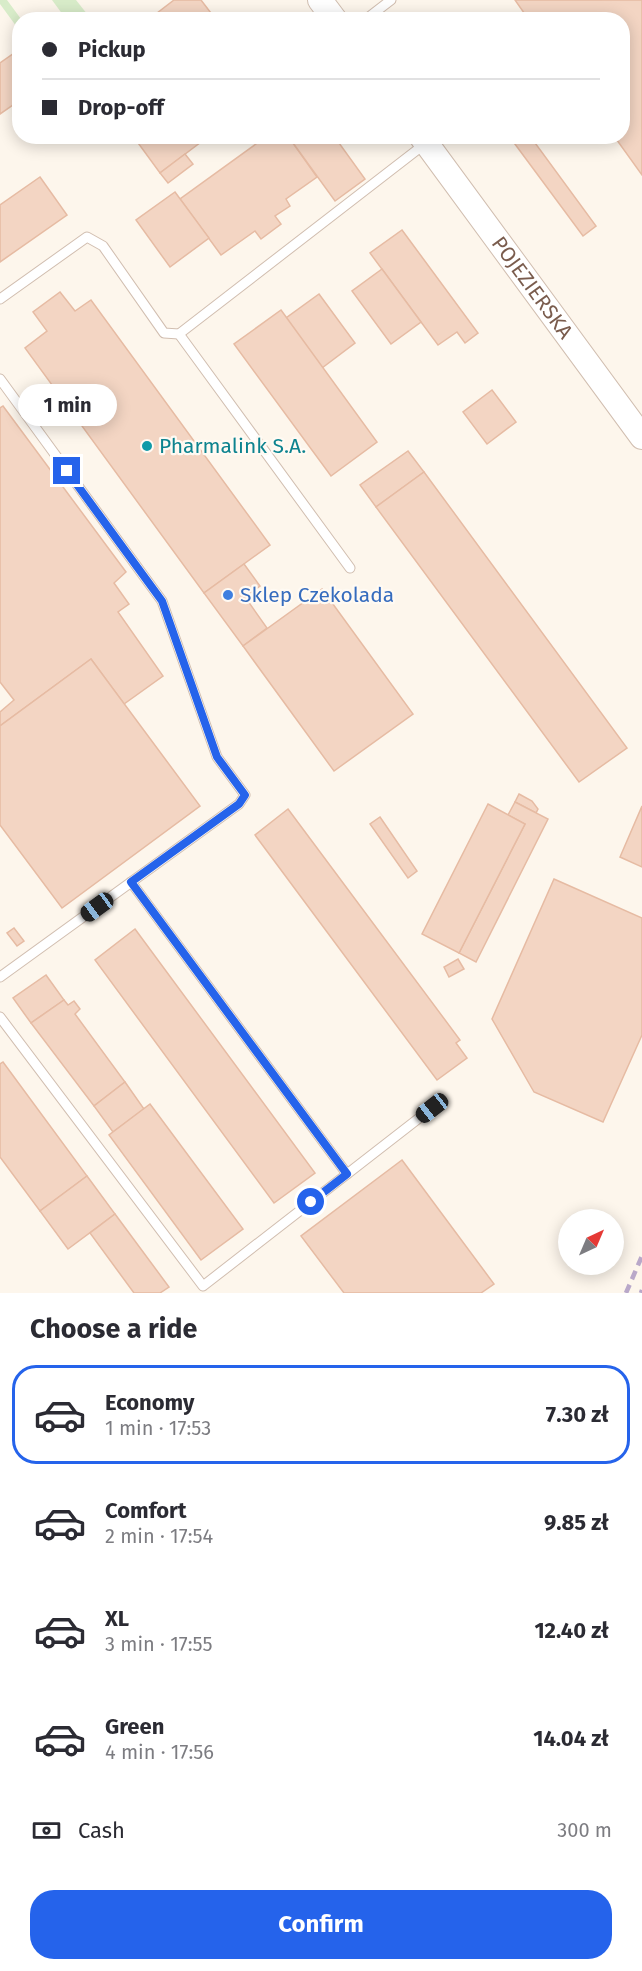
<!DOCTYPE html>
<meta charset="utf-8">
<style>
body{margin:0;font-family:"Fira Sans",sans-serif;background:#f7f7f7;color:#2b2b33;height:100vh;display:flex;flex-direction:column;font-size:22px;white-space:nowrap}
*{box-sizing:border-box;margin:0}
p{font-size:20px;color:#7c7c81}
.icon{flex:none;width:33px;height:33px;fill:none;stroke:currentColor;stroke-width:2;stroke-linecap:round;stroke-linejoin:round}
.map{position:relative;height:1293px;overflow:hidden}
.panel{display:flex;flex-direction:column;background:#fff;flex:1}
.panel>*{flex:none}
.hud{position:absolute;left:12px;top:12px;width:618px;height:132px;border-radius:24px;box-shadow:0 3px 15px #0003;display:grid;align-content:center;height:132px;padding:0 30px;background:#fff}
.needle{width:39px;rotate:44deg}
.fabs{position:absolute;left:558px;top:1209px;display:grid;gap:12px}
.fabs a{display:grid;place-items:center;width:66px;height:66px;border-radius:50%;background:#fff;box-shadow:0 3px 15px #0003;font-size:30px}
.end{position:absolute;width:27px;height:27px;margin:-14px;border:8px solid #2563eb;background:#fff;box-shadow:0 0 0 3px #fff}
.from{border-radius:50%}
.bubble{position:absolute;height:42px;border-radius:21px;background:#fff;box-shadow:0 3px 15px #0003;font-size:20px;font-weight:700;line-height:42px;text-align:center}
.car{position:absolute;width:18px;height:36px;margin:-18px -9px;border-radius:8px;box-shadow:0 0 4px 2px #0007;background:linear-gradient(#222 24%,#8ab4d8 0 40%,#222 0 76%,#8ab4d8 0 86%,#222 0)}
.hud b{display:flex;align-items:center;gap:21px;height:57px;font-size:22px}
.hud b+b{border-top:2px solid #e1e1e2}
.hud i{width:15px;height:15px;background:#2b2b33}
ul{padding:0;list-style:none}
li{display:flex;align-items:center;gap:18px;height:99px;margin:0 12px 9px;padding:0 18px;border:3px solid transparent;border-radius:24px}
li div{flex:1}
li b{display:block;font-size:22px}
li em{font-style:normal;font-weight:700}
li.active{border-color:#2563eb}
li>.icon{width:54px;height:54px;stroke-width:1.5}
h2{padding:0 30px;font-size:27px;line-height:72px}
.pay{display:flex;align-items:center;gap:15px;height:66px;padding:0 30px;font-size:22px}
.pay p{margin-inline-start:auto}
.action{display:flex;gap:12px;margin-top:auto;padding:12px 30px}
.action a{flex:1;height:69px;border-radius:24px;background:#2563eb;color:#fff;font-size:24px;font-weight:700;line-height:69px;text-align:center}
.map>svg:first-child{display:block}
.green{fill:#d8ecc9}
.building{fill:#f3d5c3;stroke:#e6bba3;stroke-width:1.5}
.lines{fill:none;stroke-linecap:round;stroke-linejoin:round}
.service-casing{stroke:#d1beb0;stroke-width:11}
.tertiary-casing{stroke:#d1beb0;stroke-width:26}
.service{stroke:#fff;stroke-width:9}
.tertiary{stroke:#fff;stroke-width:24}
.rail{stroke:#b9a8c9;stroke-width:4.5;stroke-dasharray:9 6;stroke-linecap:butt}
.route{stroke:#2563eb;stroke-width:8}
.culture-dot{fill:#0f9aa8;stroke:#fffaf3;stroke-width:2}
.shop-dot{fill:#3f7fe0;stroke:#fffaf3;stroke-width:2}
.labels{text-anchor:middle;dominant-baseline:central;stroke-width:4.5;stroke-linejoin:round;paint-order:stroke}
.street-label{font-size:21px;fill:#7a5c4d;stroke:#fffaf3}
.culture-label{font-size:21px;fill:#0d838f;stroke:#fffaf3;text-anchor:start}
.shop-label{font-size:21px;fill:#366cbe;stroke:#fffaf3;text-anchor:start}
</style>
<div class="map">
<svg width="642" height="1293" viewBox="0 0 642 1293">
<rect width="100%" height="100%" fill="#fdf6ec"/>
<!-- green -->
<g class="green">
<path d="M 0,0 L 7,0 L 21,19 L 20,20 L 19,30 L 0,4 Z"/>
<path d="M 52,0 L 76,0 L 91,19 L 66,19 Z"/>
</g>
<!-- building -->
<g class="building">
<path d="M 174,0 L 201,0 L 214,17 L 212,20 L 148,20 Z"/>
<path d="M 515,0 L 642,0 L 642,175 L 614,136 L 622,136 L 622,20 L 529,20 Z"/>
<path d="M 20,49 L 20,100 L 0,114 L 0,63 Z"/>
<path d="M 133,136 L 209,136 L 160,173 Z"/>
<path d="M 267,136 L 288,136 L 317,177 L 286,199 L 290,206 L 275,216 L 281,224 L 261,239 L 255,231 L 221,255 L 180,199 Z"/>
<path d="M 288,136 L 334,136 L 365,179 L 335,201 Z"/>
<path d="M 509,136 L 530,136 L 596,226 L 583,236 Z"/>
<path d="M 185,154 L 193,164 L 168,183 L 160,173 Z"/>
<path d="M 40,177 L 67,215 L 0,262 L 0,205 Z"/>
<path d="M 175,192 L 209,238 L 170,267 L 136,220 Z"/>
<path d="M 402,230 L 478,333 L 465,343 L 457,332 L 438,345 L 370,253 Z"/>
<path d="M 382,269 L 421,322 L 391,344 L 352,291 Z"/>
<path d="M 60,292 L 75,311 L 91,300 L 270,545 L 204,593 L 25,348 L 47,331 L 33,312 Z"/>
<path d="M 319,294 L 355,343 L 322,368 L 286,318 Z"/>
<path d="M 281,310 L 377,442 L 331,476 L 234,344 Z"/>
<path d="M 492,390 L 516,422 L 487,444 L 463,412 Z"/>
<path d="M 3,406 L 126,572 L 114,583 L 129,604 L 118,612 L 163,676 L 124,704 L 91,659 L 0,726 L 0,712 L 14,700 L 0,682 L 0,408 Z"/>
<path d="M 408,451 L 424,472 L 376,507 L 360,485 Z"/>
<path d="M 424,472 L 627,748 L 579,782 L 376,507 Z"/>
<path d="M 244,564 L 260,586 L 245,597 L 267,628 L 243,646 L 204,593 Z"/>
<path d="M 322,589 L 413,714 L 334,771 L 243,646 Z"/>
<path d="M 91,659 L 200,806 L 62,908 L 0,825 L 0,726 Z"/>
<path d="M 519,794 L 532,801 L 538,809 L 536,813 L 515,802 Z"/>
<path d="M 515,802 L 548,819 L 476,962 L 459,953 L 525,824 L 508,815 Z"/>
<path d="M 488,804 L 525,824 L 459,953 L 422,934 Z"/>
<path d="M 642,806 L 642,867 L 620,857 Z"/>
<path d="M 288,809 L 460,1040 L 456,1043 L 467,1058 L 437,1080 L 255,835 Z"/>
<path d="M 380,817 L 417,871 L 408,878 L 370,824 Z"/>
<path d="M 554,879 L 642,918 L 642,1035 L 603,1122 L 534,1092 L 492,1019 Z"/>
<path d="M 14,928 L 24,941 L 17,946 L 7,933 Z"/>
<path d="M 135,929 L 315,1173 L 274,1203 L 95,960 Z"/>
<path d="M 458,959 L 464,969 L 449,977 L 444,967 Z"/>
<path d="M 46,975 L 64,1000 L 31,1023 L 13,998 Z"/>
<path d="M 64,1000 L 68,1005 L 74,1001 L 80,1009 L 75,1014 L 125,1082 L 94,1106 L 31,1023 Z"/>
<path d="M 3,1062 L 87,1176 L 40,1211 L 0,1157 L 0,1064 Z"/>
<path d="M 125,1082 L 144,1109 L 113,1132 L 94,1106 Z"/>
<path d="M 150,1104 L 243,1229 L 201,1260 L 109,1135 Z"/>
<path d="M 402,1160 L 494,1284 L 481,1293 L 344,1293 L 301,1236 Z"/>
<path d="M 87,1176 L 115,1214 L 68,1249 L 40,1211 Z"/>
<path d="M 115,1214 L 169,1287 L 160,1293 L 134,1293 L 90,1233 Z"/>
</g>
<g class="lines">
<defs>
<g id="service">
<path d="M 365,20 L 391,0"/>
<path d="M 0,299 L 87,237 L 103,246 L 164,333 L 179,334 L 426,143"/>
<path d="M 179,334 L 350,568"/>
<path d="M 0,379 L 162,601 L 217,757 L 245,795 L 239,804 L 0,977"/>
<path d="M 131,882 L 347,1174"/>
<path d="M 0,1017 L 203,1286 L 432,1108"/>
</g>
<g id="tertiary">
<path d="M 320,0 L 335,20"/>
<path id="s1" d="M 421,136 L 642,437"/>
</g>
</defs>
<!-- service casing -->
<use href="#service" class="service-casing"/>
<!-- tertiary casing -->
<use href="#tertiary" class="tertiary-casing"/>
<!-- service -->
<use href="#service" class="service"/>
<!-- tertiary -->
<use href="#tertiary" class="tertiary"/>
<!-- rail -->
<g class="rail">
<path d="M 626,1293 L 642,1256"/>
<path d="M 641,1293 L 642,1290"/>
</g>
</g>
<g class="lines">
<!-- route -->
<path class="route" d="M 67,471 L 162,601 L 217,757 L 245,795 L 239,804 L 131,882 L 347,1174 L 311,1202"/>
</g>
<!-- markers -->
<circle class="culture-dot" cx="147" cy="446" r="6"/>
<circle class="shop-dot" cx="228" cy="595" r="6"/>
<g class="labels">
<!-- street labels -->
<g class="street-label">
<text stroke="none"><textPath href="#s1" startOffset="188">POJEZIERSKA</textPath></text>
</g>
<!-- culture labels -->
<g class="culture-label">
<text x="159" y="446">Pharmalink S.A.</text>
</g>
<!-- shop labels -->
<g class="shop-label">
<text x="240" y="595">Sklep Czekolada</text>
</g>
</g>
</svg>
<div class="fabs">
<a><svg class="needle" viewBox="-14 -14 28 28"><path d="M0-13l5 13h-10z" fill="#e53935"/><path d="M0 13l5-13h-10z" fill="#7c7c81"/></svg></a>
</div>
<i class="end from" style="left:311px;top:1202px"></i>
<i class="end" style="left:67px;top:471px"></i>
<div class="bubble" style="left:18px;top:384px;width:99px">1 min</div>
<i class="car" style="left:97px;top:907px;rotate:234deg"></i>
<i class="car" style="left:432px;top:1108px;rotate:232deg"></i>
<div class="hud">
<b><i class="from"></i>Pickup</b>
<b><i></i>Drop-off</b>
</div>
</div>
<section class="panel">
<h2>Choose a ride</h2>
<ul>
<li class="active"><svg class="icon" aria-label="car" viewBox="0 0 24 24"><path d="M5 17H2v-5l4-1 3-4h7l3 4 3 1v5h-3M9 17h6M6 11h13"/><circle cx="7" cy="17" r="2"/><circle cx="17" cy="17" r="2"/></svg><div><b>Economy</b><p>1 min · 17:53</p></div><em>7.30 zł</em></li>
<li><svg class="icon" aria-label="car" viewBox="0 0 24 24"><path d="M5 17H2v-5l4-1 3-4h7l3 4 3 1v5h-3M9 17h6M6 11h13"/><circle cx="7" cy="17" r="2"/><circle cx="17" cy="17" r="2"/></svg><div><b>Comfort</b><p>2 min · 17:54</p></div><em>9.85 zł</em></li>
<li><svg class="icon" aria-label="car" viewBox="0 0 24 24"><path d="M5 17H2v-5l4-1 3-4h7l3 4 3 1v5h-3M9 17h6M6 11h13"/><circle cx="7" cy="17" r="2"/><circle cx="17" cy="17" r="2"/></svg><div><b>XL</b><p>3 min · 17:55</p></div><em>12.40 zł</em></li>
<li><svg class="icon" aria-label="car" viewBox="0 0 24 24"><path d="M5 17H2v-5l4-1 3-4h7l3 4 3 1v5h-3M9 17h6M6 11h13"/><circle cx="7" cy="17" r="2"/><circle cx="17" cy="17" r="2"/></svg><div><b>Green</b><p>4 min · 17:56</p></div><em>14.04 zł</em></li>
</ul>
<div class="pay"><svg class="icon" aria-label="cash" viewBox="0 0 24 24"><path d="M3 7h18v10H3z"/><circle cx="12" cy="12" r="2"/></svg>Cash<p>300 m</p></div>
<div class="action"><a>Confirm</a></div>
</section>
